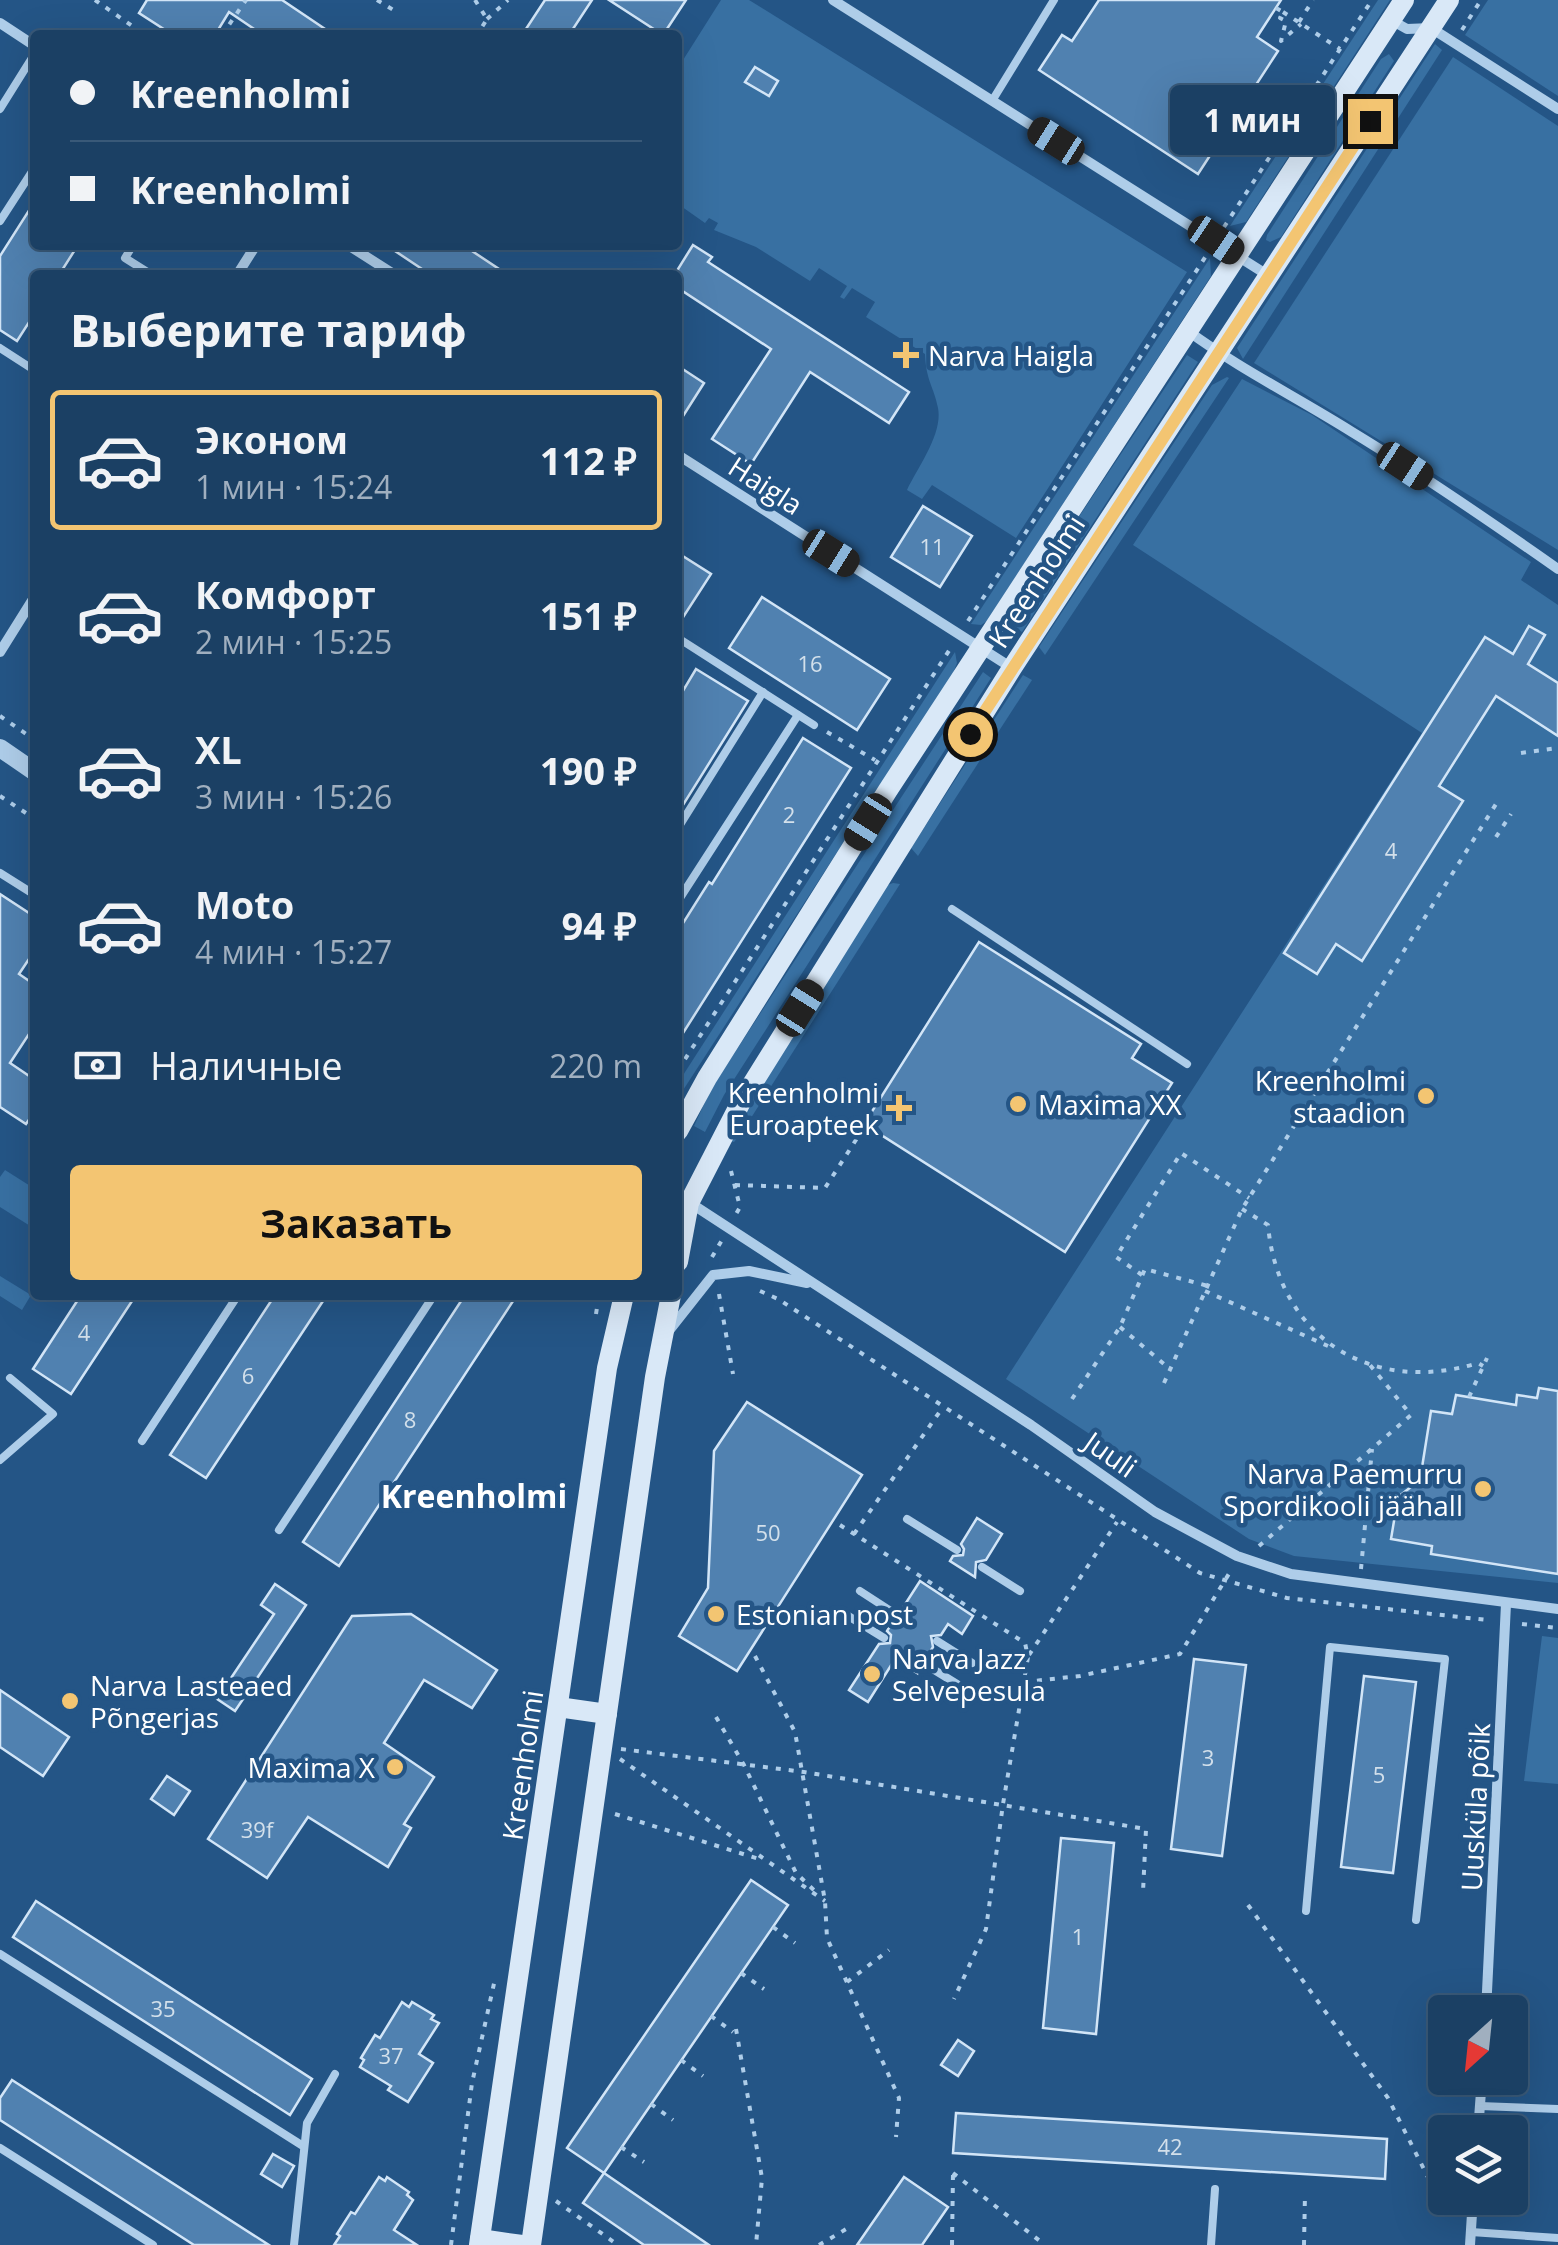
<!DOCTYPE html>
<html lang="ru">
<meta charset="utf-8">
<style>
body{margin:0;font-family:"Open Sans",sans-serif;background:#284b6d;color:#f1f3f6;height:100vh;display:flex;flex-direction:column;font-size:38px;white-space:nowrap}
*{box-sizing:border-box;margin:0}
p{font-size:32px;color:#a0afbf}
.icon{flex:none;width:55px;height:55px;fill:none;stroke:currentColor;stroke-width:2;stroke-linecap:round;stroke-linejoin:round}
.map{position:relative;flex:1;overflow:hidden}
.panel{position:absolute;left:30px;top:270px;width:652px;height:1030px;display:flex;flex-direction:column;background:#1b4064;border-radius:10px;box-shadow:0 10px 40px #0002,0 0 0 2px #395978}
.panel>*{flex:none}
.guide{position:absolute;left:30px;top:30px;width:652px;height:220px;border-radius:10px;box-shadow:0 10px 40px #0002,0 0 0 2px #395978;display:grid;align-content:center;height:220px;padding:0 40px;background:#1b4064}
.needle{width:65px;rotate:207deg}
.fabs{position:absolute;left:1428px;top:1995px;display:grid;gap:20px}
.fabs a{display:grid;place-items:center;width:100px;height:100px;border-radius:10px;background:#1b4064;box-shadow:0 10px 40px #0002,0 0 0 2px #395978;font-size:50px}
.end{position:absolute;width:45px;height:45px;margin:-22px;border:12px solid #f3c572;background:#111;box-shadow:0 0 0 5px #111}
.from{border-radius:50%}
.bubble{position:absolute;height:70px;border-radius:10px;background:#1b4064;box-shadow:0 10px 40px #0002,0 0 0 2px #395978;font-size:32px;font-weight:700;line-height:70px;text-align:center}
.car{position:absolute;width:30px;height:60px;margin:-30px -15px;border-radius:12px;box-shadow:0 0 8px 2px #0007;background:linear-gradient(#222 24%,#8ab4d8 0 40%,#222 0 76%,#8ab4d8 0 86%,#222 0)}
.guide b{display:flex;align-items:center;gap:35px;height:95px;font-size:38px}
.guide b+b{border-top:2px solid #395978}
.guide i{width:25px;height:25px;background:#f1f3f6}
ul{padding:0;list-style:none}
li{display:flex;align-items:center;gap:30px;height:140px;margin:0 20px 15px;padding:0 20px;border:5px solid transparent;border-radius:10px}
li div{flex:1}
li b{display:block;font-size:38px}
li em{font-style:normal;font-weight:700}
li.current{border-color:#f3c572}
li>.icon{width:90px;height:90px;stroke-width:1.5}
h2{padding:0 40px;font-size:45px;line-height:120px}
.pay{display:flex;align-items:center;gap:25px;height:110px;padding:0 40px;font-size:38px}
.pay p{margin-inline-start:auto}
.primary-button{display:flex;gap:20px;margin-top:auto;padding:20px 40px}
.primary-button a{flex:1;height:115px;border-radius:10px;background:#f3c572;color:#111;font-size:40px;font-weight:700;line-height:115px;text-align:center}
.map>svg:first-child{display:block}
.green{fill:#3870a2}
.building{fill:#5081b0;stroke:#d2e5f7;stroke-width:2.5}
.lines{fill:none;stroke-linecap:round;stroke-linejoin:round}
.path{stroke:#aecde9;stroke-width:4;stroke-dasharray:5 8;stroke-linecap:butt}
.service{stroke:#aecde9;stroke-width:8}
.minor{stroke:#aecde9;stroke-width:10}
.tertiary{stroke:#aecde9;stroke-width:18}
.secondary{stroke:#d9e8f7;stroke-width:20}
.route{stroke:#f3c572;stroke-width:12}
.poi-dot{fill:#f3c572;stroke:#245586;stroke-width:4}
.labels{text-anchor:middle;dominant-baseline:central;stroke-width:9;stroke-linejoin:round;paint-order:stroke}
.number-label{font-size:22px;fill:#d3e0eb}
.poi-label{font-size:28px;fill:#fff;stroke:#245586;text-anchor:start}
.street-label{font-size:28px;fill:#fff;stroke:#245586}
.quarter-label{font-size:32px;font-weight:bold;fill:#fff;stroke:#245586}
</style>
<div class="map">
<svg width="1558" height="2245" viewBox="0 0 1558 2245">
<rect width="100%" height="100%" fill="#245586"/>
<!-- green -->
<g class="green">
<path d="M 721,0 L 749,0 L 1187,272 L 1016,538 L 932,485 L 922,499 L 907,490 C 918,467 943,434 938,408 C 934,387 926,381 925,354 L 866,317 L 875,302 L 852,288 L 844,299 L 840,297 L 847,286 L 819,268 L 810,281 L 756,247 L 714,230 L 718,223 L 709,218 L 705,223 L 678,204 L 678,68 Z"/>
<path d="M 1378,0 L 1390,0 L 1246,222 L 1230,226 Z"/>
<path d="M 1488,0 L 1558,0 L 1558,96 L 1465,35 Z"/>
<path d="M 1435,44 L 1442,50 L 1243,359 L 1237,348 Z"/>
<path d="M 1389,54 L 1394,61 L 1281,237 L 1270,242 L 1266,240 L 1267,235 L 1381,59 Z"/>
<path d="M 1453,57 L 1558,126 L 1558,550 L 1254,363 Z"/>
<path d="M 1210,258 L 1211,276 L 987,621 L 981,625 L 971,624 Z"/>
<path d="M 1187,355 L 1198,362 L 1022,632 L 1008,623 Z"/>
<path d="M 1227,377 L 1229,378 L 1045,655 L 1039,647 L 1212,385 Z"/>
<path d="M 1242,379 L 1312,415 L 1531,562 L 1521,580 L 1558,605 L 1558,1583 L 1294,1556 L 1249,1539 L 1006,1379 L 1422,733 L 1133,545 Z"/>
<path d="M 955,652 L 957,663 L 953,673 L 678,1098 L 678,1083 Z"/>
<path d="M 983,672 L 991,678 L 724,1095 L 705,1132 L 694,1126 L 711,1089 Z"/>
<path d="M 1023,675 L 1032,680 L 918,856 L 911,848 Z"/>
<path d="M 893,883 L 900,884 L 742,1132 L 734,1142 L 730,1141 L 786,1042 L 885,886 Z"/>
<path d="M 5,1170 L 35,1189 L 35,1229 L 0,1207 L 0,1177 Z"/>
<path d="M 0,1276 L 31,1295 L 22,1310 L 0,1296 Z"/>
<path d="M 1542,1636 L 1558,1638 L 1558,1784 L 1524,1781 Z"/>
</g>
<!-- building -->
<g class="building">
<path d="M 147,0 L 282,0 L 334,35 L 263,35 L 229,12 L 215,35 L 173,35 L 139,13 Z"/>
<path d="M 545,0 L 592,0 L 569,35 L 522,35 Z"/>
<path d="M 609,0 L 686,0 L 663,35 Z"/>
<path d="M 1099,0 L 1281,0 L 1257,37 L 1278,51 L 1198,174 L 1039,70 L 1062,35 L 1072,41 Z"/>
<path d="M 755,67 L 778,81 L 769,96 L 745,82 Z"/>
<path d="M 35,201 L 35,245 L 78,245 L 59,275 L 35,275 L 35,313 L 17,341 L 0,330 L 0,256 Z"/>
<path d="M 386,245 L 463,245 L 508,275 L 431,275 Z"/>
<path d="M 693,245 L 712,257 L 708,262 L 909,392 L 889,423 L 810,372 L 751,464 L 712,439 L 771,349 L 678,288 L 678,269 Z"/>
<path d="M 678,366 L 704,383 L 678,424 Z"/>
<path d="M 923,506 L 972,536 L 940,587 L 891,557 Z"/>
<path d="M 678,553 L 711,574 L 678,625 Z"/>
<path d="M 762,597 L 890,679 L 857,730 L 729,648 Z"/>
<path d="M 1529,626 L 1545,635 L 1528,664 L 1558,683 L 1558,736 L 1496,696 L 1439,786 L 1463,801 L 1362,961 L 1336,944 L 1317,974 L 1284,953 L 1485,637 L 1513,654 Z"/>
<path d="M 696,669 L 748,701 L 678,813 L 678,699 Z"/>
<path d="M 803,738 L 851,768 L 678,1041 L 678,931 L 709,882 L 712,884 Z"/>
<path d="M 0,894 L 35,917 L 35,950 L 19,974 L 35,985 L 35,1025 L 10,1063 L 35,1080 L 35,1111 L 26,1124 L 0,1107 Z"/>
<path d="M 979,942 L 1141,1044 L 1132,1058 L 1172,1083 L 1065,1252 L 864,1124 Z"/>
<path d="M 81,1295 L 136,1295 L 71,1394 L 33,1369 Z"/>
<path d="M 275,1295 L 327,1295 L 206,1478 L 170,1455 Z"/>
<path d="M 465,1295 L 517,1295 L 339,1566 L 303,1542 Z"/>
<path d="M 1539,1388 L 1558,1391 L 1558,1574 L 1431,1554 L 1432,1546 L 1391,1539 L 1398,1497 L 1420,1480 L 1431,1411 L 1452,1414 L 1456,1395 L 1516,1405 L 1517,1395 L 1537,1398 Z"/>
<path d="M 747,1402 L 862,1475 L 737,1671 L 679,1636 L 708,1588 L 714,1451 Z"/>
<path d="M 977,1518 L 1002,1534 L 986,1560 L 976,1562 L 975,1577 L 950,1561 L 953,1556 L 963,1555 L 964,1549 L 961,1544 Z"/>
<path d="M 920,1581 L 973,1616 L 962,1634 L 948,1624 L 941,1635 L 931,1636 L 933,1647 L 927,1657 L 917,1658 L 917,1673 L 895,1659 L 868,1702 L 849,1690 L 879,1644 L 890,1643 L 891,1635 L 887,1631 L 893,1621 L 903,1620 L 902,1609 Z"/>
<path d="M 275,1584 L 306,1605 L 235,1711 L 217,1699 L 274,1614 L 261,1605 Z"/>
<path d="M 411,1614 L 497,1670 L 472,1708 L 424,1680 L 384,1743 L 434,1777 L 404,1824 L 411,1828 L 388,1867 L 308,1817 L 267,1878 L 208,1839 L 352,1616 Z"/>
<path d="M 1194,1659 L 1246,1665 L 1222,1856 L 1171,1849 Z"/>
<path d="M 1364,1676 L 1416,1682 L 1393,1873 L 1341,1867 Z"/>
<path d="M 0,1690 L 69,1737 L 43,1776 L 0,1747 Z"/>
<path d="M 167,1776 L 190,1791 L 174,1815 L 151,1799 Z"/>
<path d="M 1061,1838 L 1114,1843 L 1096,2034 L 1043,2028 Z"/>
<path d="M 751,1880 L 788,1905 L 604,2173 L 567,2148 Z"/>
<path d="M 36,1901 L 312,2079 L 290,2115 L 13,1937 Z"/>
<path d="M 402,2002 L 409,2007 L 412,2002 L 434,2015 L 431,2019 L 439,2023 L 419,2054 L 433,2063 L 408,2102 L 388,2090 L 391,2086 L 360,2067 L 364,2060 L 361,2058 L 375,2035 L 380,2038 Z"/>
<path d="M 958,2040 L 974,2051 L 958,2076 L 941,2065 Z"/>
<path d="M 12,2080 L 269,2245 L 194,2245 L 0,2120 L 0,2098 Z"/>
<path d="M 956,2113 L 1387,2139 L 1385,2179 L 953,2153 Z"/>
<path d="M 273,2154 L 294,2166 L 282,2187 L 261,2174 Z"/>
<path d="M 604,2173 L 709,2245 L 644,2245 L 583,2203 Z"/>
<path d="M 379,2177 L 385,2181 L 387,2177 L 409,2192 L 407,2195 L 413,2200 L 394,2230 L 417,2245 L 334,2245 L 340,2236 L 337,2234 L 351,2212 L 355,2214 Z"/>
<path d="M 904,2177 L 948,2207 L 922,2245 L 857,2245 Z"/>
</g>
<g class="lines">
<!-- path -->
<g class="path">
<path d="M 95,0 L 145,35"/>
<path d="M 377,0 L 395,11"/>
<path d="M 475,0 L 487,19 L 477,35"/>
<path d="M 1276,8 L 1283,12 L 1280,18 L 1286,21 L 1281,41 L 1301,24"/>
<path d="M 1283,12 L 1340,49"/>
<path d="M 487,19 L 508,0"/>
<path d="M 1299,22 L 1313,0"/>
<path d="M 1462,30 L 1481,0"/>
<path d="M 222,35 L 246,0"/>
<path d="M 1224,227 L 1372,0"/>
<path d="M 968,621 L 1206,256"/>
<path d="M 0,716 L 35,740"/>
<path d="M 827,732 L 875,760"/>
<path d="M 1521,753 L 1558,748"/>
<path d="M 0,796 L 35,819"/>
<path d="M 1496,837 L 1511,814"/>
<path d="M 678,1070 L 952,646"/>
<path d="M 731,1171 L 740,1207 L 736,1214"/>
<path d="M 735,1185 L 825,1188 L 863,1129"/>
<path d="M 1242,1209 L 1268,1225 C 1278,1337 1371,1396 1478,1363 L 1483,1366"/>
<path d="M 712,1257 L 722,1240"/>
<path d="M 1142,1275 L 1116,1257 L 1181,1153 L 1249,1198"/>
<path d="M 760,1291 L 778,1299 L 1200,1573 L 1287,1598 L 1487,1620"/>
<path d="M 1205,1291 L 1328,1346"/>
<path d="M 719,1294 L 733,1374"/>
<path d="M 596,1314 L 599,1295"/>
<path d="M 1120,1327 L 1170,1369"/>
<path d="M 1164,1383 L 1242,1209 L 1496,804"/>
<path d="M 1469,1397 L 1487,1358"/>
<path d="M 1072,1399 L 1120,1327 L 1145,1269 L 1208,1286"/>
<path d="M 840,1525 L 1025,1643 L 1028,1657 L 1003,1804 L 986,1929 L 954,1999"/>
<path d="M 854,1534 L 943,1407"/>
<path d="M 1259,1546 L 1411,1415 L 1370,1365"/>
<path d="M 1361,1569 L 1372,1449"/>
<path d="M 1522,1624 L 1558,1628"/>
<path d="M 1029,1655 L 1117,1522"/>
<path d="M 755,1656 L 795,1732 L 825,1901 L 827,1938 L 899,2098 L 896,2137"/>
<path d="M 1024,1682 L 1080,1676 L 1180,1654 L 1230,1572"/>
<path d="M 716,1717 L 744,1765 L 796,1873 L 818,1894"/>
<path d="M 621,1749 L 804,1772 L 1146,1829 L 1143,1892"/>
<path d="M 620,1759 L 825,1901"/>
<path d="M 615,1814 L 759,1859"/>
<path d="M 1248,1905 L 1388,2098 L 1442,2205"/>
<path d="M 773,1927 L 795,1943"/>
<path d="M 741,1973 L 764,1989"/>
<path d="M 847,1982 L 889,1950"/>
<path d="M 711,2016 L 733,2032"/>
<path d="M 736,2029 L 762,2178 L 756,2245"/>
<path d="M 681,2060 L 703,2076"/>
<path d="M 651,2104 L 673,2120"/>
<path d="M 621,2147 L 644,2162"/>
<path d="M 953,2173 L 1045,2245"/>
<path d="M 556,2201 L 618,2245"/>
<path d="M 451,2245 L 472,2083 L 495,1979"/>
<path d="M 819,2245 L 848,2228"/>
<path d="M 952,2245 L 953,2173"/>
<path d="M 1304,2245 L 1305,2194"/>
</g>
<!-- service -->
<g class="service">
<path d="M 992,101 L 1054,0"/>
<path d="M 0,109 L 35,53"/>
<path d="M 0,221 L 35,167"/>
<path d="M 133,245 L 125,258 L 152,275"/>
<path d="M 0,348 L 34,370"/>
<path d="M 678,638 L 814,725"/>
<path d="M 678,828 L 763,692"/>
<path d="M 0,873 L 35,895"/>
<path d="M 678,901 L 798,715"/>
<path d="M 952,909 L 1187,1064"/>
<path d="M 142,1441 L 238,1295"/>
<path d="M 0,1460 L 53,1414 L 10,1378"/>
<path d="M 907,1519 L 957,1550"/>
<path d="M 279,1530 L 434,1295"/>
<path d="M 982,1567 L 1020,1591"/>
<path d="M 860,1591 L 897,1615"/>
<path d="M 845,1614 L 884,1638"/>
<path d="M 937,1641 L 972,1663"/>
<path d="M 923,1663 L 957,1684"/>
<path d="M 1306,1911 L 1330,1647 L 1445,1659 L 1416,1920"/>
<path d="M 0,1954 L 303,2146"/>
<path d="M 1480,2106 L 1558,2109"/>
<path d="M 0,2148 L 153,2245"/>
<path d="M 1471,2232 L 1558,2238"/>
<path d="M 294,2245 L 307,2123 L 335,2074"/>
<path d="M 1211,2245 L 1215,2189"/>
</g>
<!-- minor -->
<g class="minor">
<path d="M 833,0 L 1269,276"/>
<path d="M 1391,20 L 1407,29 L 1431,28 L 1558,109"/>
<path d="M 0,23 L 35,46"/>
<path d="M 348,245 L 395,275"/>
<path d="M 237,275 L 256,245"/>
<path d="M 1188,331 C 1240,369 1298,398 1352,432 C 1423,475 1491,522 1558,569"/>
<path d="M 678,455 L 1012,668"/>
<path d="M 0,652 L 35,596"/>
<path d="M 678,1195 L 1031,1425 L 1155,1512 L 1237,1556 L 1291,1574 L 1558,1609"/>
<path d="M 668,1332 L 713,1275 L 749,1271 L 807,1283"/>
<path d="M 1486,2012 L 1506,1604"/>
<path d="M 1478,2132 L 1482,2078"/>
<path d="M 1470,2245 L 1473,2198"/>
</g>
<!-- tertiary -->
<path class="tertiary" d="M 0,748 L 35,772"/>
<!-- secondary -->
<g class="secondary">
<path d="M 678,1131 L 707,1078 L 888,790 L 1404,0"/>
<path d="M 678,1262 L 689,1203 L 741,1102 L 1012,668 L 1449,0"/>
<path d="M 558,1707 L 607,1714"/>
<path d="M 480,2239 L 522,2245"/>
<path d="M 479,2245 L 607,1368 L 624,1295"/>
<path d="M 531,2245 L 655,1377 L 671,1295"/>
</g>
</g>
<g class="lines">
<!-- route -->
<path class="route" d="M 970,734 L 1370,121"/>
</g>
<!-- markers -->
<g class="poi-dot">
<path d="M901 340h10v10h10v10h-10v10h-10v-10h-10v-10h10z"/>
<circle cx="1426" cy="1096" r="10"/>
<circle cx="1018" cy="1104" r="10"/>
<path d="M894 1093h10v10h10v10h-10v10h-10v-10h-10v-10h10z"/>
<circle cx="1483" cy="1489" r="10"/>
<circle cx="716" cy="1614" r="10"/>
<circle cx="872" cy="1674" r="10"/>
<circle cx="70" cy="1701" r="10"/>
<circle cx="395" cy="1767" r="10"/>
</g>
<g class="labels">
<!-- number labels -->
<g class="number-label">
<text x="932" y="546">11</text>
<text x="810" y="663">16</text>
<text x="789" y="814">2</text>
<text x="1391" y="850">4</text>
<text x="84" y="1332">4</text>
<text x="248" y="1375">6</text>
<text x="410" y="1419">8</text>
<text x="768" y="1532">50</text>
<text x="1208" y="1757">3</text>
<text x="1379" y="1774">5</text>
<text x="257" y="1829">39f</text>
<text x="1078" y="1936">1</text>
<text x="163" y="2008">35</text>
<text x="391" y="2055">37</text>
<text x="1170" y="2146">42</text>
</g>
<!-- poi labels -->
<g class="poi-label">
<text x="928" y="355">Narva Haigla</text>
<text x="1406" y="1080" text-anchor="end">Kreenholmi<tspan x="1406" dy="32">staadion</tspan></text>
<text x="879" y="1092" text-anchor="end">Kreenholmi<tspan x="879" dy="32">Euroapteek</tspan></text>
<text x="1038" y="1104">Maxima XX</text>
<text x="1463" y="1473" text-anchor="end">Narva Paemurru<tspan x="1463" dy="32">Spordikooli jäähall</tspan></text>
<text x="736" y="1614">Estonian post</text>
<text x="892" y="1658">Narva Jazz<tspan x="892" dy="32">Selvepesula</tspan></text>
<text x="90" y="1685">Narva Lasteaed<tspan x="90" dy="32">Põngerjas</tspan></text>
<text x="375" y="1767" text-anchor="end">Maxima X</text>
</g>
<!-- street labels -->
<g class="street-label">
<text transform="translate(766 485) rotate(33)">Haigla</text>
<text transform="translate(1036 581) rotate(-57)">Kreenholmi</text>
<text transform="translate(1111 1454) rotate(35)">Juuli</text>
<text transform="translate(522 1765) rotate(-82)">Kreenholmi</text>
<text transform="translate(1475 1807) rotate(-87)">Uusküla põik</text>
</g>
<!-- quarter labels -->
<g class="quarter-label">
<text x="474" y="1495">Kreenholmi</text>
</g>
</g>
</svg>
<div class="fabs">
<a><svg class="needle" viewBox="-14 -14 28 28"><path d="M0-13l5 13h-10z" fill="#e53935"/><path d="M0 13l5-13h-10z" fill="#a0afbf"/></svg></a>
<a><svg class="icon" aria-label="layers" viewBox="0 0 24 24"><path d="M12 4l9 5-9 5-9-5zM3 14l9 5 9-5"/></svg></a>
</div>
<i class="end from" style="left:970px;top:734px"></i>
<i class="end" style="left:1370px;top:121px"></i>
<div class="bubble" style="left:1170px;top:85px;width:165px">1 мин</div>
<i class="car" style="left:1056px;top:141px;rotate:302deg"></i>
<i class="car" style="left:1216px;top:240px;rotate:124deg"></i>
<i class="car" style="left:1405px;top:466px;rotate:123deg"></i>
<i class="car" style="left:831px;top:553px;rotate:122deg"></i>
<i class="car" style="left:868px;top:822px;rotate:212deg"></i>
<i class="car" style="left:800px;top:1008px;rotate:32deg"></i>
<div class="guide">
<b><i class="from"></i>Kreenholmi</b>
<b><i></i>Kreenholmi</b>
</div>
<section class="panel">
<h2>Выберите тариф</h2>
<ul>
<li class="current"><svg class="icon" aria-label="car" viewBox="0 0 24 24"><path d="M5 17H2v-5l4-1 3-4h7l3 4 3 1v5h-3M9 17h6M6 11h13"/><circle cx="7" cy="17" r="2"/><circle cx="17" cy="17" r="2"/></svg><div><b>Эконом</b><p>1 мин · 15:24</p></div><em>112 ₽</em></li>
<li><svg class="icon" aria-label="car" viewBox="0 0 24 24"><path d="M5 17H2v-5l4-1 3-4h7l3 4 3 1v5h-3M9 17h6M6 11h13"/><circle cx="7" cy="17" r="2"/><circle cx="17" cy="17" r="2"/></svg><div><b>Комфорт</b><p>2 мин · 15:25</p></div><em>151 ₽</em></li>
<li><svg class="icon" aria-label="car" viewBox="0 0 24 24"><path d="M5 17H2v-5l4-1 3-4h7l3 4 3 1v5h-3M9 17h6M6 11h13"/><circle cx="7" cy="17" r="2"/><circle cx="17" cy="17" r="2"/></svg><div><b>XL</b><p>3 мин · 15:26</p></div><em>190 ₽</em></li>
<li><svg class="icon" aria-label="car" viewBox="0 0 24 24"><path d="M5 17H2v-5l4-1 3-4h7l3 4 3 1v5h-3M9 17h6M6 11h13"/><circle cx="7" cy="17" r="2"/><circle cx="17" cy="17" r="2"/></svg><div><b>Moto</b><p>4 мин · 15:27</p></div><em>94 ₽</em></li>
</ul>
<div class="pay"><svg class="icon" aria-label="cash" viewBox="0 0 24 24"><path d="M3 7h18v10H3z"/><circle cx="12" cy="12" r="2"/></svg>Наличные<p>220 m</p></div>
<div class="primary-button"><a>Заказать</a></div>
</section>
</div>
